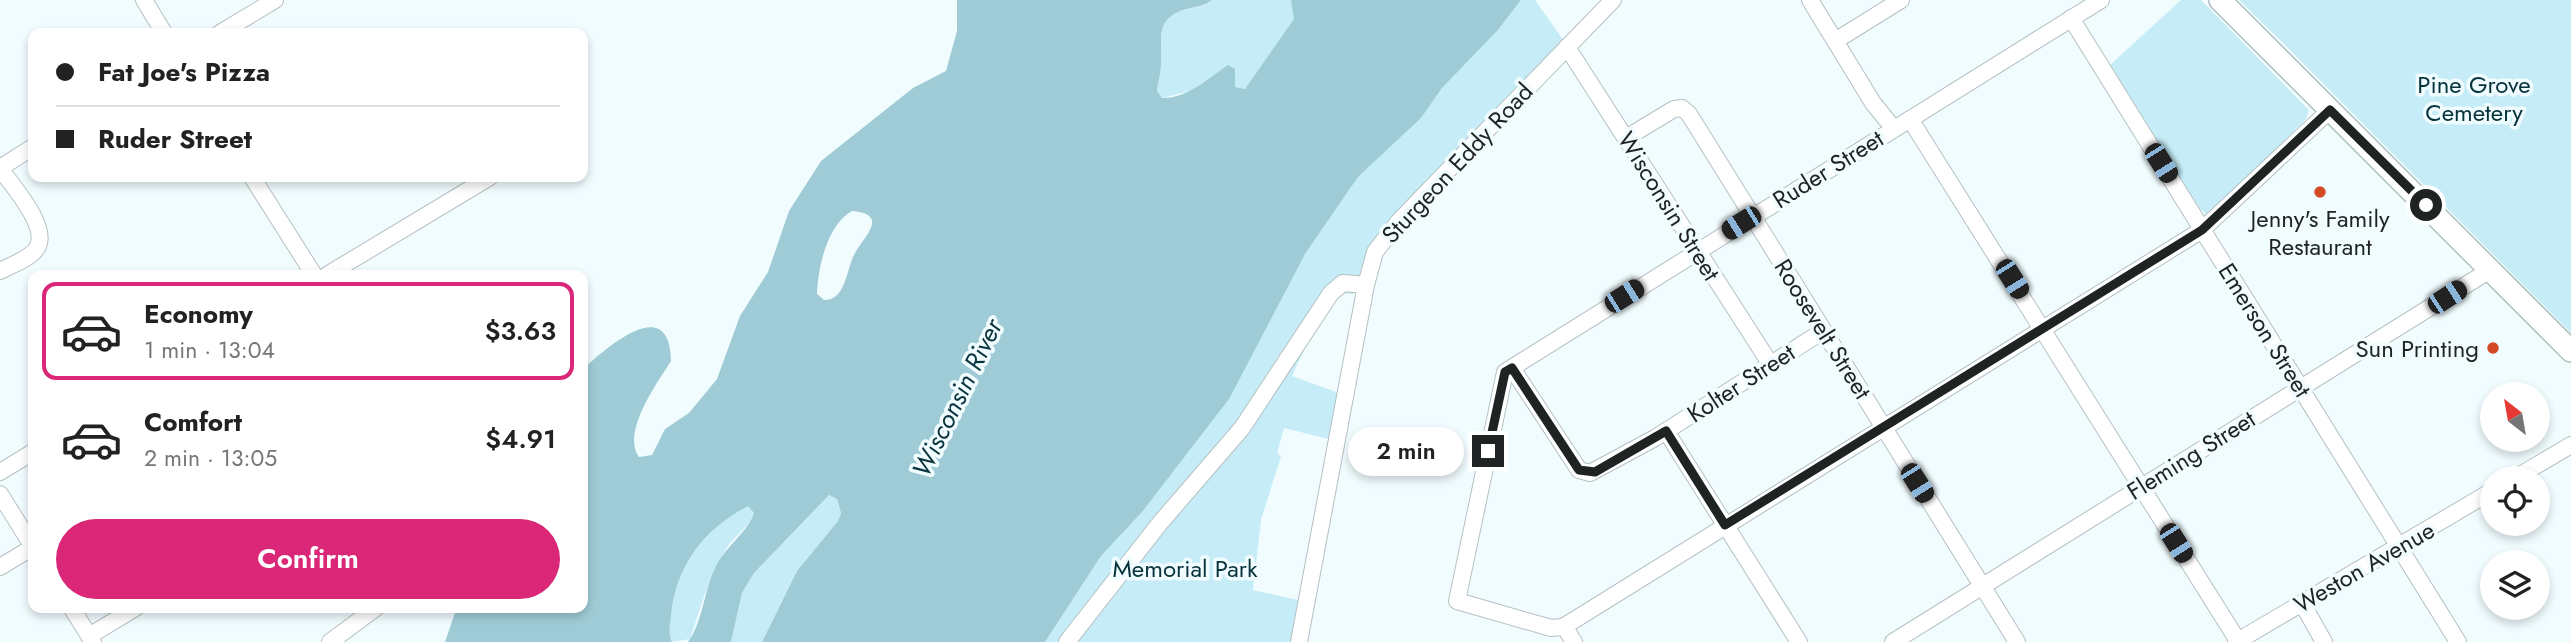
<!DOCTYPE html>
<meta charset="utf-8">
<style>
body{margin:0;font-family:Jost,sans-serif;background:#f2f2f2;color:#222;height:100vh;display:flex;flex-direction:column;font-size:26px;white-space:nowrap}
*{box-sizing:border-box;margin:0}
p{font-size:23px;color:#767676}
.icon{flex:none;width:38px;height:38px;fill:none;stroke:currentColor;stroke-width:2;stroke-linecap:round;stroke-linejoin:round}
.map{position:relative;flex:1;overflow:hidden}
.side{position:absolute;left:28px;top:270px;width:560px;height:343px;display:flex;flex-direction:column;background:#fff;border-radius:14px;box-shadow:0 4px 10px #0003}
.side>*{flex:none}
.top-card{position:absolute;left:28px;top:28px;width:560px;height:154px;border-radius:14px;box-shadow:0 4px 10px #0003;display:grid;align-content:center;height:154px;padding:0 28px;background:#fff}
.needle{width:46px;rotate:329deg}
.tools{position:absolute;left:2480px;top:382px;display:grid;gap:14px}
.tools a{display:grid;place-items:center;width:70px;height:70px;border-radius:50%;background:#fff;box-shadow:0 4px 10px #0003;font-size:35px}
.end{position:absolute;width:32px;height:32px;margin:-16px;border:9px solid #1f2324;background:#fff;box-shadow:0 0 0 4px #fff}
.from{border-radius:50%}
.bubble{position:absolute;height:49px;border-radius:24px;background:#fff;box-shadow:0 4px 10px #0003;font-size:23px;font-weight:600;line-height:49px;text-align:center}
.car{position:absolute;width:21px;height:42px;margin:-21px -10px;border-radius:9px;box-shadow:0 0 5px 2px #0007;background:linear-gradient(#222 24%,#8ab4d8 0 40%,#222 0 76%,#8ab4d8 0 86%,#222 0)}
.top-card b{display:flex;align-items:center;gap:24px;height:66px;font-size:26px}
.top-card b+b{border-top:2px solid #e0e0e0}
.top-card i{width:18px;height:18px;background:#222}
ul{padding:12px 0 0;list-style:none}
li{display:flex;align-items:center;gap:21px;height:98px;margin:0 14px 10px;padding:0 14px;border:4px solid transparent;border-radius:14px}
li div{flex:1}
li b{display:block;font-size:26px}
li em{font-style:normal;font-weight:600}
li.current{border-color:#db2777}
li>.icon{width:63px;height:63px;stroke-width:1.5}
.action{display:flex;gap:14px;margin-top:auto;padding:14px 28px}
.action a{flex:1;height:80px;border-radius:42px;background:#db2777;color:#fff;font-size:28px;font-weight:600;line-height:80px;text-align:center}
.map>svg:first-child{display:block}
.green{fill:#c6edf7}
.water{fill:#9fcbd6;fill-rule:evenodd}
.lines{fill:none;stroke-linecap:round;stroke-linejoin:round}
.minor-casing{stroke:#b5c0c2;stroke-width:18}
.major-casing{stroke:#b5c0c2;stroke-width:24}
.minor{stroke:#fff;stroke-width:16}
.major{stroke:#fff;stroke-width:21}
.route{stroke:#1f2324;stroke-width:9}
.poi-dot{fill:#d34a26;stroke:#f1fcff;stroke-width:2.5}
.labels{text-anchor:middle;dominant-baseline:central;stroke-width:7;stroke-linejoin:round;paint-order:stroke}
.park-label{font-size:24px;fill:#06323b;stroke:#f1fcff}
.street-label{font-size:24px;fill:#1f2324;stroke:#f1fcff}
.poi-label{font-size:24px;fill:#1f2324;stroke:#f1fcff}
.water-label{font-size:26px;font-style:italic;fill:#0b353e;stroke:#f1fcff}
</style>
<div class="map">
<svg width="2571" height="642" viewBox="0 0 2571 642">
<rect width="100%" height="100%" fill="#f1fcff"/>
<!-- green -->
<g class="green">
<path d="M 1212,0 L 1291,0 L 1295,19 L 1245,89 L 1235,87 L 1235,69 L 1228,66 L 1190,91 L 1162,98 L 1157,92 C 1158,82 1161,73 1161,63 C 1163,44 1155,24 1176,13 C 1188,6 1202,10 1212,0 Z"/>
<path d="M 1521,0 L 1535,0 L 1564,41 L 1389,222 L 1368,256 L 1353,294 L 1341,293 L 1312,332 L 1292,376 L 1339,393 L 1329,439 L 1284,428 L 1277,453 L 1281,456 L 1261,520 L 1253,590 L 1298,600 L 1292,642 L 1045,642 L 1101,556 L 1142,512 L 1305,254 L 1358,177 L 1421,118 L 1442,88 L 1498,30 Z"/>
<path d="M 2181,0 L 2201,0 L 2309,110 L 2306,119 L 2209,216 L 2200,209 L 2110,65 Z"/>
<path d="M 2239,0 L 2571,0 L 2571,333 L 2278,38 Z"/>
<path d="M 829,495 L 837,499 L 841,513 L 838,521 L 797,571 L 762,642 L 731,642 L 742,593 L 754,573 Z"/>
<path d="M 748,505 L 754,513 C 748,529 732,537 724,552 C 708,578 700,610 690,639 L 672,642 C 668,634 670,624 671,616 C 676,564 704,530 748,505 Z"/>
</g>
<!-- water -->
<path class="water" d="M 957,0 L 1212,0 C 1202,9 1188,6 1176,13 C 1155,24 1163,44 1161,63 C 1161,73 1158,82 1157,91 L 1162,98 C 1186,99 1209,78 1228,65 L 1235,69 L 1235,87 L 1245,89 L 1294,19 L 1291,0 L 1521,0 L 1498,30 L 1442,88 L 1421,118 L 1358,177 L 1305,254 L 1229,399 L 1142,512 L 1101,556 L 1045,642 L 762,642 L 797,571 L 838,521 L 841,513 L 837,499 L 829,495 L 754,573 L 742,593 L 731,642 L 688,642 C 703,622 704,589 716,566 C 726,546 747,533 754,513 L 748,506 C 704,529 676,565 671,616 C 670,624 668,634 672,642 L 445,642 L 457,607 L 583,607 L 583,369 C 606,348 670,291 671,361 C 657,383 621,433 639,457 L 652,455 L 665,429 L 689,413 L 717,379 L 740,316 L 768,272 L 789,211 L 821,161 L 913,88 L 946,71 L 957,31 ZM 852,211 C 891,214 863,238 855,253 C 846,268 847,300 824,300 L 817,294 C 818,267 827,225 852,211 Z"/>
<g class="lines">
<defs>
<g id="minor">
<path d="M 144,0 L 164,33"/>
<path d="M 1810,0 L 1873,103 L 1894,129"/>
<path d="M 2101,0 L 1505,372 L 1457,601 L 1551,628 L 1563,627 L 2202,230 L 2330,110"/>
<path d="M 2071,18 L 2458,642"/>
<path d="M 220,33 L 275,0"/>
<path d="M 1835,41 L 1901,0"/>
<path d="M 1567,47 L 1771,365"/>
<path d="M 1910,119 L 2238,641"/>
<path d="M 1626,138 L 1674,109 L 1682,108 L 1689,114 L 2017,642"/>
<path d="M 252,177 L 314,275"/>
<path d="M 0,271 C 11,265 30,259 37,248 C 50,227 12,186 0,168 L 33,147"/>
<path d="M 327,275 L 490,177"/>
<path d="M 1512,368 L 1579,470 L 1590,473 L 1655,438 L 1823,331"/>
<path d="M 1666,431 L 1799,642"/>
<path d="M 0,472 L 33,452"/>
<path d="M 2515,478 L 2571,445"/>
<path d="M 0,494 L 33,547"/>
<path d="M 0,567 L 33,547"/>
<path d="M 2302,603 L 2324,642"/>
<path d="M 71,607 L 93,642"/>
<path d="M 1564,626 L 1574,642"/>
<path d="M 89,636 L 137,607"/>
<path d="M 330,642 L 377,607"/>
<path d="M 1067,642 L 1160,523 L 1242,428 L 1331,293 L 1343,283 L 1366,285"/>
<path d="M 1299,642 L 1366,285 L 1375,252 L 1399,221 L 1613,0"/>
<path d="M 1893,642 L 2490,270"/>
<path d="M 2236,642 L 2492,491"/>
</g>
<path id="major" d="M 2220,0 L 2571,351"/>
</defs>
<!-- minor casing -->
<use href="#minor" class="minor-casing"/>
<!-- major casing -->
<use href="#major" class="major-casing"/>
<!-- minor -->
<use href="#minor" class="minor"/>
<!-- major -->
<use href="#major" class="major"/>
</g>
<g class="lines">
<!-- route -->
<path class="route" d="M 1488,451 L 1505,372 L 1512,368 L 1579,470 L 1595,472 L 1666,431 L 1725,525 L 2202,230 L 2330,110 L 2426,205"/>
</g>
<!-- markers -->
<g class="poi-dot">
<circle cx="2320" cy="192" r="7"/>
<circle cx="2493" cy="348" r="7"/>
</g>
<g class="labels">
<!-- park labels -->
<g class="park-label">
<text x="2474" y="84">Pine Grove<tspan x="2474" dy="28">Cemetery</tspan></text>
<text x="1185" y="568">Memorial Park</text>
</g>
<!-- street labels -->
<g class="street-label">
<text transform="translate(1457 163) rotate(-47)">Sturgeon Eddy Road</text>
<text transform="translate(1828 169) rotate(-32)">Ruder Street</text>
<text transform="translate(1669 206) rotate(58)">Wisconsin Street</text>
<text transform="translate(1823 329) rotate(58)">Roosevelt Street</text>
<text transform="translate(2265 330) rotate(58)">Emerson Street</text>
<text transform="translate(1741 383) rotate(-33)">Kolter Street</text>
<text transform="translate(2191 455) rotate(-32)">Fleming Street</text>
<text transform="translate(2364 567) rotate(-30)">Weston Avenue</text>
</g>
<!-- poi labels -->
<g class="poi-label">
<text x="2320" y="218">Jenny's Family<tspan x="2320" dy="28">Restaurant</tspan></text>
<text x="2479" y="348" text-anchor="end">Sun Printing</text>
</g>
<!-- water labels -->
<g class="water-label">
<text transform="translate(957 398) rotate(-64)">Wisconsin River</text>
</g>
</g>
</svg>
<div class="tools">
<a><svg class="needle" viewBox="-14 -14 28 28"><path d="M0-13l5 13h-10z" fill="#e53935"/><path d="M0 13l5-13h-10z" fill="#767676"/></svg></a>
<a><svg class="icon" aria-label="locate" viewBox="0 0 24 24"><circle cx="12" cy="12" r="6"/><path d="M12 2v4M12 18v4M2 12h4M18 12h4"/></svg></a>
<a><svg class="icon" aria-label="layers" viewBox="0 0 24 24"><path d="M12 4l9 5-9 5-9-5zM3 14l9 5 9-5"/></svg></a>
</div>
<i class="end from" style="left:2426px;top:205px"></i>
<i class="end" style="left:1488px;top:451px"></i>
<div class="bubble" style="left:1348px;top:427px;width:116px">2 min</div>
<i class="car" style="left:2161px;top:163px;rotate:148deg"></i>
<i class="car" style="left:1741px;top:223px;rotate:238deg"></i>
<i class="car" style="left:2012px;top:279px;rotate:148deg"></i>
<i class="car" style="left:1624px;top:296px;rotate:58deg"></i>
<i class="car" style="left:2447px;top:297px;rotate:57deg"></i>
<i class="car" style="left:1917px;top:483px;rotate:148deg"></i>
<i class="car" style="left:2176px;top:543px;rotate:148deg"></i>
<div class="top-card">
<b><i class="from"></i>Fat Joe's Pizza</b>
<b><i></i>Ruder Street</b>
</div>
<section class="side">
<ul>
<li class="current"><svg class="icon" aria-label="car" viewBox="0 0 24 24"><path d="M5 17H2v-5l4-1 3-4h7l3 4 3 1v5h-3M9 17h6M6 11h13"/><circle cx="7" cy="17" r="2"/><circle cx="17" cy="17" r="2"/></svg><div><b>Economy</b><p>1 min · 13:04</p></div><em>$3.63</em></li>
<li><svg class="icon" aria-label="car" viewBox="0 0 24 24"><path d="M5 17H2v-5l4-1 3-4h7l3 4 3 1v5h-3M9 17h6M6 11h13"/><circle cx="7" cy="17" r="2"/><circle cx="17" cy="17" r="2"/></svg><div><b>Comfort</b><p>2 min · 13:05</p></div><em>$4.91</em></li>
</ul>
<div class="action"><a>Confirm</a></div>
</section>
</div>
